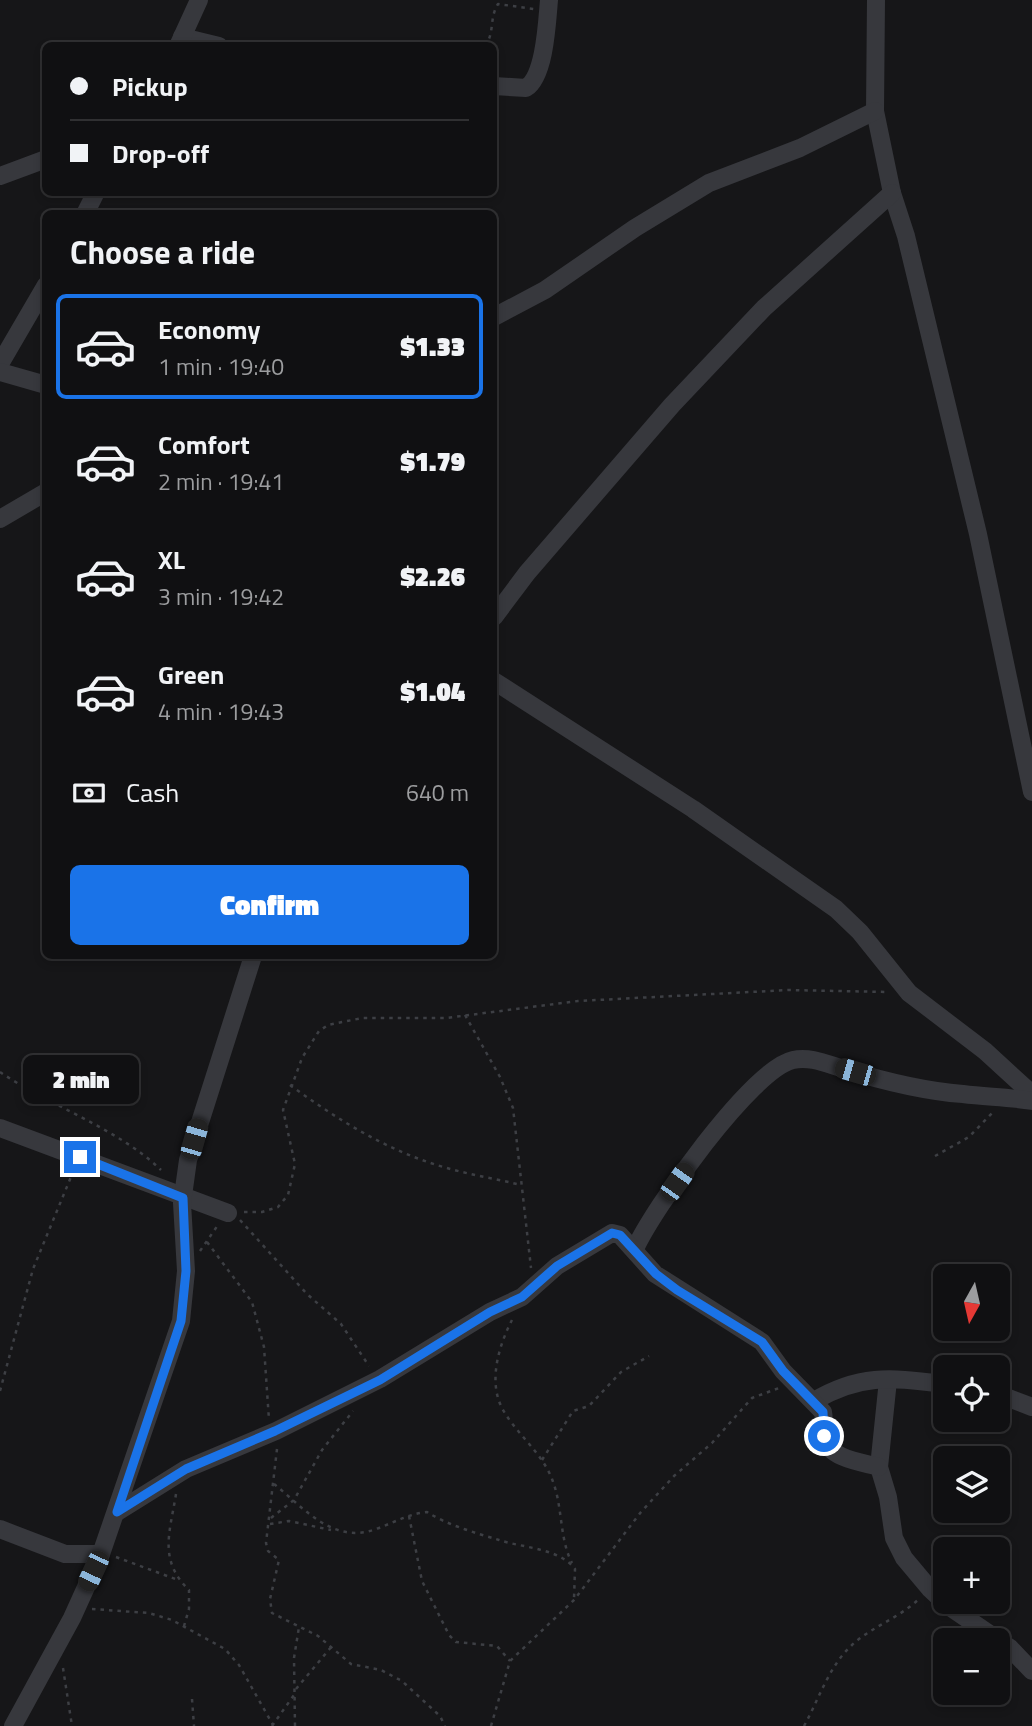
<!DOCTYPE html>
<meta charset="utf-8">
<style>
body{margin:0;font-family:"Titillium Web",sans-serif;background:#19191b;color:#f1f3f6;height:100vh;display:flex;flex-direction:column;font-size:26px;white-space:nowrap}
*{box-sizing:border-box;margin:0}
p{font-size:23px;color:#9c9d9f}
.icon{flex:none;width:38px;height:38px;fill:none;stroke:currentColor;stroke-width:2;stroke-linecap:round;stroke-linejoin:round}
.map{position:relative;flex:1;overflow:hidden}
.drawer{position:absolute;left:42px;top:210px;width:455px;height:749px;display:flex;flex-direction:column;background:#101012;border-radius:10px;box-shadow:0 4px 10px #0003,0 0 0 2px #303032}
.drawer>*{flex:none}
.top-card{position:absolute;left:42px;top:42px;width:455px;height:154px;border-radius:10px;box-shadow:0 4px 10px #0003,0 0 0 2px #303032;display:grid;align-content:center;height:154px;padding:0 28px;background:#101012}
.needle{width:46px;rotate:188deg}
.controls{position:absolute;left:933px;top:1264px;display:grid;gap:14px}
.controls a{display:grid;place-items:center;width:77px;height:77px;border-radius:10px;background:#101012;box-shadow:0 4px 10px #0003,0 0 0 2px #303032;font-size:35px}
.end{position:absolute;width:32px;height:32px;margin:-16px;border:9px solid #1a73e8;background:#fff;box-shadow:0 0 0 4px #fff}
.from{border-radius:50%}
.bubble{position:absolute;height:49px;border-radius:10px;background:#101012;box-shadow:0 4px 10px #0003,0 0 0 2px #303032;font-size:23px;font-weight:800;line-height:49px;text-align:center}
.car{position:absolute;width:21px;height:42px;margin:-21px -10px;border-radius:9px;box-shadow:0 0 5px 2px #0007;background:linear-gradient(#222 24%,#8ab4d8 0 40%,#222 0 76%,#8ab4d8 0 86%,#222 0)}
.top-card b{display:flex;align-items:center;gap:24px;height:66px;font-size:26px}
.top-card b+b{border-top:2px solid #303032}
.top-card i{width:18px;height:18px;background:#f1f3f6}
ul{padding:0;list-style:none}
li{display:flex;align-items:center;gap:21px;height:105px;margin:0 14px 10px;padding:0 14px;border:4px solid transparent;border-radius:10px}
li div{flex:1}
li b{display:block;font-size:26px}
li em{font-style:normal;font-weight:800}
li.active{border-color:#1a73e8}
li>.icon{width:63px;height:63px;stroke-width:1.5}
h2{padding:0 28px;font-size:32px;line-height:84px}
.pay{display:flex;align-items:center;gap:18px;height:77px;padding:0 28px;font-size:26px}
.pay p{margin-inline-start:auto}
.cta{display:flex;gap:14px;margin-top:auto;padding:14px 28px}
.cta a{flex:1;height:80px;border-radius:10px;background:#1a73e8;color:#fff;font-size:28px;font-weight:800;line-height:80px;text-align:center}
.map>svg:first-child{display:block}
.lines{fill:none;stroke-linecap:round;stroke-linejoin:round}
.path{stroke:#3d3f44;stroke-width:2.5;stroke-dasharray:3.5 5;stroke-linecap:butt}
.minor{stroke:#37383d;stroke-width:18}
.route{stroke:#1a73e8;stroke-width:9}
</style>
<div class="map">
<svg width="1032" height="1726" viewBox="0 0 1032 1726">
<rect width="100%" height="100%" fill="#161618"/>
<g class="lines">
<!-- path -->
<g class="path">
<path d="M 485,46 C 495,33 489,18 498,4 L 534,9"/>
<path d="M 465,1015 L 500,1077 L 513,1108 L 531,1268"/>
<path d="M 0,1072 C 50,1106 119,1129 161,1170"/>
<path d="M 290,1085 C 338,1120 389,1152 447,1168 C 471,1175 497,1179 521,1185"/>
<path d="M 935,1156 L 969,1137 L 993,1112"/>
<path d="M 244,1212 L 262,1212 L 278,1207 L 288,1195 L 295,1164 L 283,1110 L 302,1058 L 319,1031 L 328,1025 L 362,1018 L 446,1018 L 578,1001 L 789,990 L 888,992"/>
<path d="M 240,1220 L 307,1294 L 341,1324 L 369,1366"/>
<path d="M 207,1242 L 252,1302 L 264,1347 L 269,1420"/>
<path d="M 200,1251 L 218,1225"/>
<path d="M 512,1320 C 499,1345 488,1381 502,1408 C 516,1434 541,1451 552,1479 C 563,1506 559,1538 572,1563"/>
<path d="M 0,1391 L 33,1269 L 73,1172"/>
<path d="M 277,1449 L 266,1543 L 268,1551 L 279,1560 L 270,1599 L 272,1613 L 318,1636 L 351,1664 L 381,1670 L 402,1681 L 440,1716 L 445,1726"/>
<path d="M 542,1460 L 573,1411 L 589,1406 L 621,1372 L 649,1356"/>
<path d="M 274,1484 C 304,1508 333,1545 376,1529 C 393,1523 408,1514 427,1512 C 447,1525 476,1533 499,1540 C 523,1548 559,1548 575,1569 L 574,1599"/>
<path d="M 176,1494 C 170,1532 158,1560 189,1590 L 189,1609 L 184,1626"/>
<path d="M 409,1516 L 422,1581 L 449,1635 L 456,1642 L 497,1646 L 510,1661"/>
<path d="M 271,1518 L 294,1500 L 322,1450 L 353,1411"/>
<path d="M 270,1524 L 289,1521 L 331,1530"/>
<path d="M 116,1557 L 178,1580"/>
<path d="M 92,1609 L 149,1613 L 172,1620 L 225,1649 L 239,1665 L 273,1725"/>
<path d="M 63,1668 L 72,1726"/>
<path d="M 296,1689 L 332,1646"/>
<path d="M 192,1699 L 194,1726"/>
<path d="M 272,1726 L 294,1695"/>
<path d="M 295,1726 L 294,1658 L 299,1627"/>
<path d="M 491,1726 L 510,1661 L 574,1600 L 641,1512 L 674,1476 L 712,1443 L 752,1398 L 779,1388"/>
<path d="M 804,1726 C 819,1699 829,1666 852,1645 C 871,1627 898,1619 920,1598"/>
</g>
<!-- minor -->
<g class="minor">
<path d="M 876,0 L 875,111 L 892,193 L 906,236 L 978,534 L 1032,792"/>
<path d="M 182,37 L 219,46"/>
<path d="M 178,46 L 199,0"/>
<path d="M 494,86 L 526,88 C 545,76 547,22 549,0"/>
<path d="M 0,176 L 46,159"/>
<path d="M 85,214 L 96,192"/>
<path d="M 494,317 L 545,290 L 635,228 L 709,183 L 800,148 L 875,111"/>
<path d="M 0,364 L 46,285"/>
<path d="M 0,372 L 46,385"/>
<path d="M 0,519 L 46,492"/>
<path d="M 494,617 L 527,573 L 672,405 L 764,308 L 892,193"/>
<path d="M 494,681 L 693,809 L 836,909 L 860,932 L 909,993 L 985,1051 L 1032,1094"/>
<path d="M 0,1128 L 228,1213"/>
<path d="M 635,1249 C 652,1210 752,1069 793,1060 C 810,1056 827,1064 844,1069 C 883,1081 922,1091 963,1094 C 987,1097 1009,1097 1032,1101"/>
<path d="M 888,1380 L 879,1467 L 888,1497 L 894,1538 L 904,1558 L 930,1589 L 947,1605 L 1010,1648 L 1032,1671"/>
<path d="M 998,1394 L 1032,1407"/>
<path d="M 814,1401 C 861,1373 892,1378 945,1384"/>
<path d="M 117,1512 L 186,1469 L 276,1431 L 380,1379 L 490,1312 L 522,1297 L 557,1266 L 612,1233 L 620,1235 L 655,1274 L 762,1342 L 783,1371 L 823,1412 C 825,1421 822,1432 825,1440 C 831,1459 862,1462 879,1467"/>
<path d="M 0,1529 L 65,1554 L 101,1554"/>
<path d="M 13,1726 L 72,1618 L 101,1554 L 181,1321 L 186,1271 L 182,1203 L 188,1160 L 253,956"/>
</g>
</g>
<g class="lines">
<!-- route -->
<path class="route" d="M 80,1157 L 183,1198 L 186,1271 L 181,1321 L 117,1512 L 186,1469 L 275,1431 L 380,1380 L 490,1312 L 522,1297 L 557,1266 L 612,1233 L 620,1235 L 656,1274 L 677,1290 L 762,1342 L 783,1371 L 823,1412 L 824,1436"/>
</g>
</svg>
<div class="controls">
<a><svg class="needle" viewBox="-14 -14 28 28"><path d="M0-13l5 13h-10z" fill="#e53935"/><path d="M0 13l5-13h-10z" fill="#9c9d9f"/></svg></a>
<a><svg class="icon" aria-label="locate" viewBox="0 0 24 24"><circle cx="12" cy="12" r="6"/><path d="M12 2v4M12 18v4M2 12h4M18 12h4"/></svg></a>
<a><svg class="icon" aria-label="layers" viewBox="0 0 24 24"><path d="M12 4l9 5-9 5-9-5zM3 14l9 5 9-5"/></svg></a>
<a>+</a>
<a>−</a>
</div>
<i class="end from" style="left:824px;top:1436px"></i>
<i class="end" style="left:80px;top:1157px"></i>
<div class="bubble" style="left:23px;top:1055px;width:116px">2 min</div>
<i class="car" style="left:855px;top:1072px;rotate:286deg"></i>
<i class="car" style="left:194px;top:1139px;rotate:16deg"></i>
<i class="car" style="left:677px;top:1182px;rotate:35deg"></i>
<i class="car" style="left:93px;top:1571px;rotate:205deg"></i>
<div class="top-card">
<b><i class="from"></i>Pickup</b>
<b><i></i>Drop-off</b>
</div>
<section class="drawer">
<h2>Choose a ride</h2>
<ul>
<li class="active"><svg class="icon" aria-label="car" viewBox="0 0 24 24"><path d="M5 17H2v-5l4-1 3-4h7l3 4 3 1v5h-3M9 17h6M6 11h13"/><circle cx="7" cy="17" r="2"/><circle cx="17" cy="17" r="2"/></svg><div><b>Economy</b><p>1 min · 19:40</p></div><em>$1.33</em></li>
<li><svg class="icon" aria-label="car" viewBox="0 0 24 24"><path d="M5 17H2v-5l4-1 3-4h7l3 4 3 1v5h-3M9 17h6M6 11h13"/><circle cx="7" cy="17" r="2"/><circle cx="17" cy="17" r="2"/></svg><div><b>Comfort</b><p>2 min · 19:41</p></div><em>$1.79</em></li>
<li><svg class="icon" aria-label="car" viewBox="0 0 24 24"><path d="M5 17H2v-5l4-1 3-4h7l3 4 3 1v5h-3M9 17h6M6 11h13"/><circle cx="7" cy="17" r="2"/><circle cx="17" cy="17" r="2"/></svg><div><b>XL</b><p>3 min · 19:42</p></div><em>$2.26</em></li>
<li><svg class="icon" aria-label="car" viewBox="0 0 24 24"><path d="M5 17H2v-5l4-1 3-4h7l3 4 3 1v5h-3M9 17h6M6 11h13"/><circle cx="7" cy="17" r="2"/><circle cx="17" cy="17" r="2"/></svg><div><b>Green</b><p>4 min · 19:43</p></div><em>$1.04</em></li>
</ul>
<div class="pay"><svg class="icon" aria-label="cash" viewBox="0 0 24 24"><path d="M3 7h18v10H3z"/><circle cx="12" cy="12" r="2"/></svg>Cash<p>640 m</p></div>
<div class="cta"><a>Confirm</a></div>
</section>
</div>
